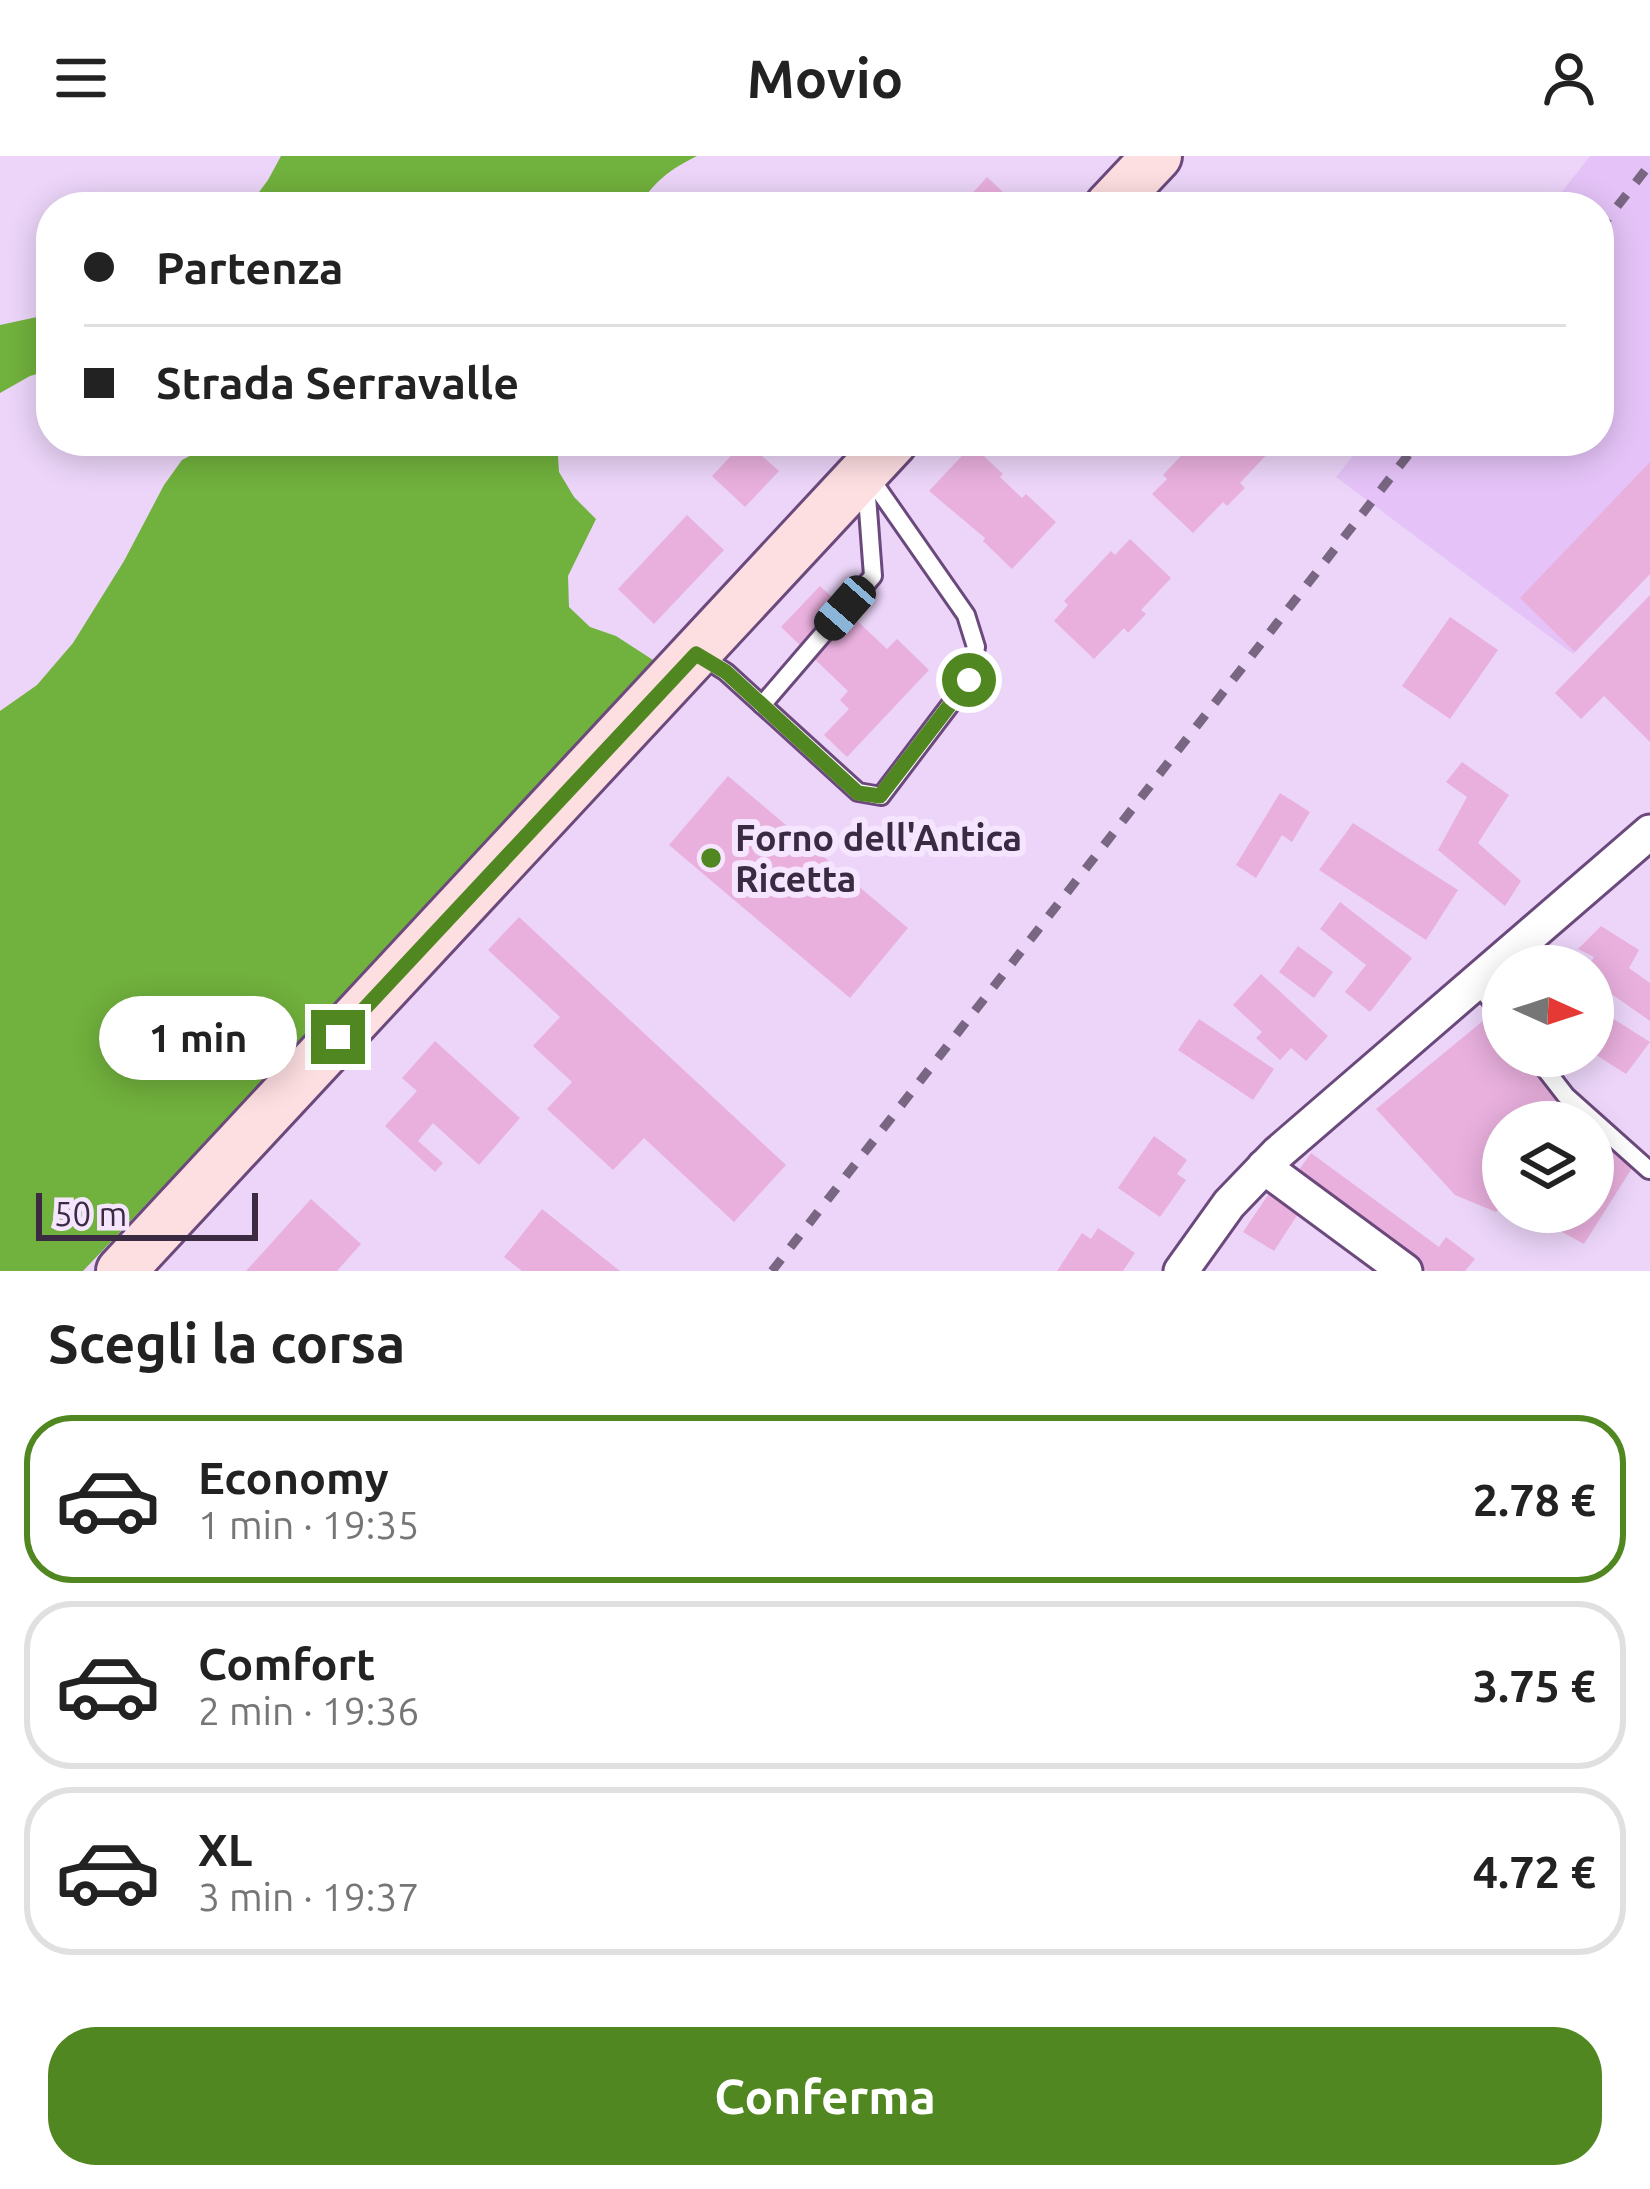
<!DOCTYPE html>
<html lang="it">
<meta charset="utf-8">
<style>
body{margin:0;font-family:Ubuntu,sans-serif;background:#f6f6f6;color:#222;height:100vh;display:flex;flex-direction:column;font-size:45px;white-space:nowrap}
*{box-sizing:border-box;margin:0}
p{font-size:39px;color:#767676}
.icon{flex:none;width:66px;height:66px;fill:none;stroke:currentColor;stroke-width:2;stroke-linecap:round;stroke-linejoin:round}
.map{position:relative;height:1115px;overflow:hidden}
.panel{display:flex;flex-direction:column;background:#fff;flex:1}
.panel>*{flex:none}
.hud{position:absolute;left:36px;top:36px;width:1578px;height:264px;border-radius:48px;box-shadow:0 6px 30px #0003;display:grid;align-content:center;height:264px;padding:0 48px;background:#fff}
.needle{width:78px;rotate:93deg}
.controls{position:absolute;left:1482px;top:789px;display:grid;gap:24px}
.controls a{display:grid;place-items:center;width:132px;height:132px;border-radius:50%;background:#fff;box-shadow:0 6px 30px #0003;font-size:60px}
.scale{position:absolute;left:36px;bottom:30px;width:222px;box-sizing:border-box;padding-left:12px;border:6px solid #3a2b42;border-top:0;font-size:33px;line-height:42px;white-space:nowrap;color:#3a2b42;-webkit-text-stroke:9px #f5e5fe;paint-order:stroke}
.end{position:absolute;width:54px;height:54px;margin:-27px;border:15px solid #518721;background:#fff;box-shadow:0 0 0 6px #fff}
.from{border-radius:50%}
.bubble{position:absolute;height:84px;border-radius:42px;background:#fff;box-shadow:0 6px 30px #0003;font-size:39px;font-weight:700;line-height:84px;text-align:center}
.car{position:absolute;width:36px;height:72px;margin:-36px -18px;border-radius:15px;box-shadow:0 0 9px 3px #0007;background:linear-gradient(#222 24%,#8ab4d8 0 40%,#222 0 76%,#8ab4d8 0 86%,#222 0)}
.hud b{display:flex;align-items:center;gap:42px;height:114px;font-size:45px}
.hud b+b{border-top:3px solid #e0e0e0}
.hud i{width:30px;height:30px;background:#222}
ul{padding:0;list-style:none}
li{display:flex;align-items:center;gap:36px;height:168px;margin:0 24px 18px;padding:0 24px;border:6px solid #e0e0e0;border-radius:48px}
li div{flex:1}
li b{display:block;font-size:45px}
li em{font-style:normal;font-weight:700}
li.active{border-color:#518721}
li>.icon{width:108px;height:108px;stroke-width:1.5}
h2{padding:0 48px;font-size:54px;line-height:144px}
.cta{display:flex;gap:24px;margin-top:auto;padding:24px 48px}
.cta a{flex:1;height:138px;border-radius:48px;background:#518721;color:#fff;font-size:48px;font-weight:700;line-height:138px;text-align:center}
header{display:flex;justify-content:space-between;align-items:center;height:156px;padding:0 48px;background:#fff;font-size:54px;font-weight:700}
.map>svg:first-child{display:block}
.built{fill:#e5c3f8}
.forest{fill:#71b13d}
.building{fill:#e9b0de}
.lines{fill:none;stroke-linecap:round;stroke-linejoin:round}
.lane-casing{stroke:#6b497c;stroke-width:22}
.street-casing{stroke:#6b497c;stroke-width:39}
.secondary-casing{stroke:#6b497c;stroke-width:54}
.lane{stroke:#fff;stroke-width:16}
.street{stroke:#fff;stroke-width:33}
.secondary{stroke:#fddee1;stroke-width:48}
.rail{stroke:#786682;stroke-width:9;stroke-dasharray:15 15;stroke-linecap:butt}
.route{stroke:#518721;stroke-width:15}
.poi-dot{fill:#518721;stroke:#f5e5fe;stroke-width:4.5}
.labels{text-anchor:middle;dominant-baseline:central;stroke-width:12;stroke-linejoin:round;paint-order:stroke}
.poi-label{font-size:36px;font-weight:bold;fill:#3a2b42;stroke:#f5e5fe;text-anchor:start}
</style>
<header><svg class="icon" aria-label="menu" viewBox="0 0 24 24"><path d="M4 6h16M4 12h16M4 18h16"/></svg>Movio<svg class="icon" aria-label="person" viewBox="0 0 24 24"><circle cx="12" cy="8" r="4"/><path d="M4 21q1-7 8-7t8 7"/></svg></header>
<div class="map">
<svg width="1650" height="1115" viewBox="0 0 1650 1115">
<rect width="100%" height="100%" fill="#ecd5f9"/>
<!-- built -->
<path class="built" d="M 1590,0 L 1650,0 L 1650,418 L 1573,498 L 1336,321 L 1365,285 L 1599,285 L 1599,51 L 1550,51 Z"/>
<!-- forest -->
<g class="forest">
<path d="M 281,0 L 697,0 C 670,13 654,26 638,51 L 248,51 L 268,24 Z"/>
<path d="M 51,158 L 51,214 L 30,220 L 0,237 L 0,169 Z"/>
<path d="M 218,285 L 557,285 L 559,316 L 574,341 L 596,363 L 568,420 L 569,451 L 590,471 L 616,480 L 653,504 L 329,856 L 83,1115 L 0,1115 L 0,555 L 37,529 L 73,487 L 124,405 L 164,329 L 182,304 Z"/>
</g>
<!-- building -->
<g class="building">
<path d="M 987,21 L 1019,51 L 960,51 Z"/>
<path d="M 745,285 L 779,315 L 745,351 L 712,320 Z"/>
<path d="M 1195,285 L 1259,285 L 1270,295 L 1240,327 L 1245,332 L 1227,350 L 1223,346 L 1193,377 L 1152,338 L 1167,323 L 1163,319 Z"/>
<path d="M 972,289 L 1003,318 L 1000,321 L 1022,342 L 1026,338 L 1056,366 L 1012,413 L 983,385 L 985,382 L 929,335 Z"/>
<path d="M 1650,306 L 1650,418 L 1575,496 L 1520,442 Z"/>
<path d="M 687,359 L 724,394 L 654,468 L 618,433 Z"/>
<path d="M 1130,383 L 1171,422 L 1141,454 L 1146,458 L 1128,477 L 1124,472 L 1094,503 L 1054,465 L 1068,449 L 1064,445 L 1111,395 L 1115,399 Z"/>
<path d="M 820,430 L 887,493 L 897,483 L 929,514 L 847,601 L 824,579 L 849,553 L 840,544 L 848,535 L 781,471 Z"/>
<path d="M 1650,439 L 1650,586 L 1604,540 L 1581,563 L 1555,537 Z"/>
<path d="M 1450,461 L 1498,494 L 1450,563 L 1402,530 Z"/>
<path d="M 1462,606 L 1509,639 L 1478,687 L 1521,725 L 1505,750 L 1438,694 L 1467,641 L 1446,626 Z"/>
<path d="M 728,620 L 908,772 L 850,842 L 669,689 Z"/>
<path d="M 1280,637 L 1310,656 L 1292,686 L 1282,679 L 1256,722 L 1236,709 Z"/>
<path d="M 1353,667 L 1458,734 L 1426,784 L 1319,714 Z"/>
<path d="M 1340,746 L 1412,802 L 1370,856 L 1345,836 L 1366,809 L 1320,773 Z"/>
<path d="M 519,761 L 786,1009 L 734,1066 L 644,982 L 613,1014 L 547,953 L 572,926 L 533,890 L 560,861 L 488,794 Z"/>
<path d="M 1601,770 L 1639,794 L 1629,812 L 1650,827 L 1650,865 L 1593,825 L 1593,810 L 1588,810 L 1594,801 L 1578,793 Z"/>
<path d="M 1298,790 L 1333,816 L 1314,842 L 1279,816 Z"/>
<path d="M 1261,818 L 1328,880 L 1306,905 L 1291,892 L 1280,904 L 1256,882 L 1262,876 L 1233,849 Z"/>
<path d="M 1593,850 L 1650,886 L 1626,918 L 1593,897 Z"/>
<path d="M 1199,863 L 1274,913 L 1253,944 L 1178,894 Z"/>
<path d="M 1484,864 L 1503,885 L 1503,900 L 1517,900 L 1572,955 L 1564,966 L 1503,966 L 1503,1048 L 1496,1056 L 1455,1039 L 1376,953 Z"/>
<path d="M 435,885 L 520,962 L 479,1009 L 433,967 L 418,985 L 443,1007 L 435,1016 L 385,970 L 417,935 L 402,922 Z"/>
<path d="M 1154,980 L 1187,1004 L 1177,1018 L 1186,1024 L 1160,1061 L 1118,1032 Z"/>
<path d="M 1597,983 L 1634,1009 L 1584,1088 L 1542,1065 L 1548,1056 L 1593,1056 L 1593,989 Z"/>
<path d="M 1311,997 L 1439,1091 L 1446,1081 L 1475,1103 L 1465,1115 L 1427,1115 L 1296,1018 Z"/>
<path d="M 1274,1030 L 1303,1050 L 1274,1095 L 1243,1076 Z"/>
<path d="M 311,1043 L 361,1088 L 337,1115 L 246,1115 Z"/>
<path d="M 542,1053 L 620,1115 L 522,1115 L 504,1101 Z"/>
<path d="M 1098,1072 L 1135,1097 L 1123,1115 L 1057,1115 L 1082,1077 L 1091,1083 Z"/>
</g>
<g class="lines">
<defs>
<g id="lane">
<path d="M 699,499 L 726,516 L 858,636 L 881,640 L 969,524 L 976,491 L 966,459 L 869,320"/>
<path d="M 762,549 L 873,420 L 866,327"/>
<path d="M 1477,827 L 1503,860"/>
<path d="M 1535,900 L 1566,940 L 1649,1014"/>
</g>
<g id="street">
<path d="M 1264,1011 L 1405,1115"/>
<path d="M 1181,1115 L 1229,1048 L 1278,997 L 1650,676"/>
</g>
<g id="secondary">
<path d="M 1109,51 L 1157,0"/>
<path d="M 121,1115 L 893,285"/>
</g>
</defs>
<!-- lane casing -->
<use href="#lane" class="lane-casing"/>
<!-- street casing -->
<use href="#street" class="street-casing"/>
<!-- secondary casing -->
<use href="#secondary" class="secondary-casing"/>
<!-- lane -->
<use href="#lane" class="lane"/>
<!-- street -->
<use href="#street" class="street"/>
<!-- secondary -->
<use href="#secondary" class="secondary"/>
<!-- rail -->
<g class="rail">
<path d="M 1599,74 L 1650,8"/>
<path d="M 772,1115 L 1419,285"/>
</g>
</g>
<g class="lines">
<!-- route -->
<path class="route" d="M 338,881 L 696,498 L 726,516 L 858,637 L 880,640 L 969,524"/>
</g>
<!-- markers -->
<circle class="poi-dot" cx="711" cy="702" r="12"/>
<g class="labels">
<!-- poi labels -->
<g class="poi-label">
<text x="735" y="681">Forno dell'Antica<tspan x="735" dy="41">Ricetta</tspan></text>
</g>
</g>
</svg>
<div class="controls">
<a><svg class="needle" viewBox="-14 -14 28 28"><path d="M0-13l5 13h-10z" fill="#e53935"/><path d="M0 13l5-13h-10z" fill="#767676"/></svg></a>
<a><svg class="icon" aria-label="layers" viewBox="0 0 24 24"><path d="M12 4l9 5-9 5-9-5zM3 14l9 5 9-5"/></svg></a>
</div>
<div class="scale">50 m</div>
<i class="end from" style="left:969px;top:524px"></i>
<i class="end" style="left:338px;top:881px"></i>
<div class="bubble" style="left:99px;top:840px;width:198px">1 min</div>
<i class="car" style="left:845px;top:452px;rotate:221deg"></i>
<div class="hud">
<b><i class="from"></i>Partenza</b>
<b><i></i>Strada Serravalle</b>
</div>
</div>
<section class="panel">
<h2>Scegli la corsa</h2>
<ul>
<li class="active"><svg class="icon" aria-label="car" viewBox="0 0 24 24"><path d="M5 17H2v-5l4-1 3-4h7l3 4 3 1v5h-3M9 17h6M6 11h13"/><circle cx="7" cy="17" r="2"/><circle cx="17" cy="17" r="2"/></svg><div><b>Economy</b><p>1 min · 19:35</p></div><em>2.78 €</em></li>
<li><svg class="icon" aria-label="car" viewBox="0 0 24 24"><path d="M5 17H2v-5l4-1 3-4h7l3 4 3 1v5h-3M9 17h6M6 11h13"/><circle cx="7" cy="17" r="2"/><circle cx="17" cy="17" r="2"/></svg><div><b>Comfort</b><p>2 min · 19:36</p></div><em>3.75 €</em></li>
<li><svg class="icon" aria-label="car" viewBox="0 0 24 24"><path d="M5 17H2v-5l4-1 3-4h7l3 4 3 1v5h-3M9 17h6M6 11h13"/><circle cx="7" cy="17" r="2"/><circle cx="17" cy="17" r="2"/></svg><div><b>XL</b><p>3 min · 19:37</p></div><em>4.72 €</em></li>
</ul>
<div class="cta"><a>Conferma</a></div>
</section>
